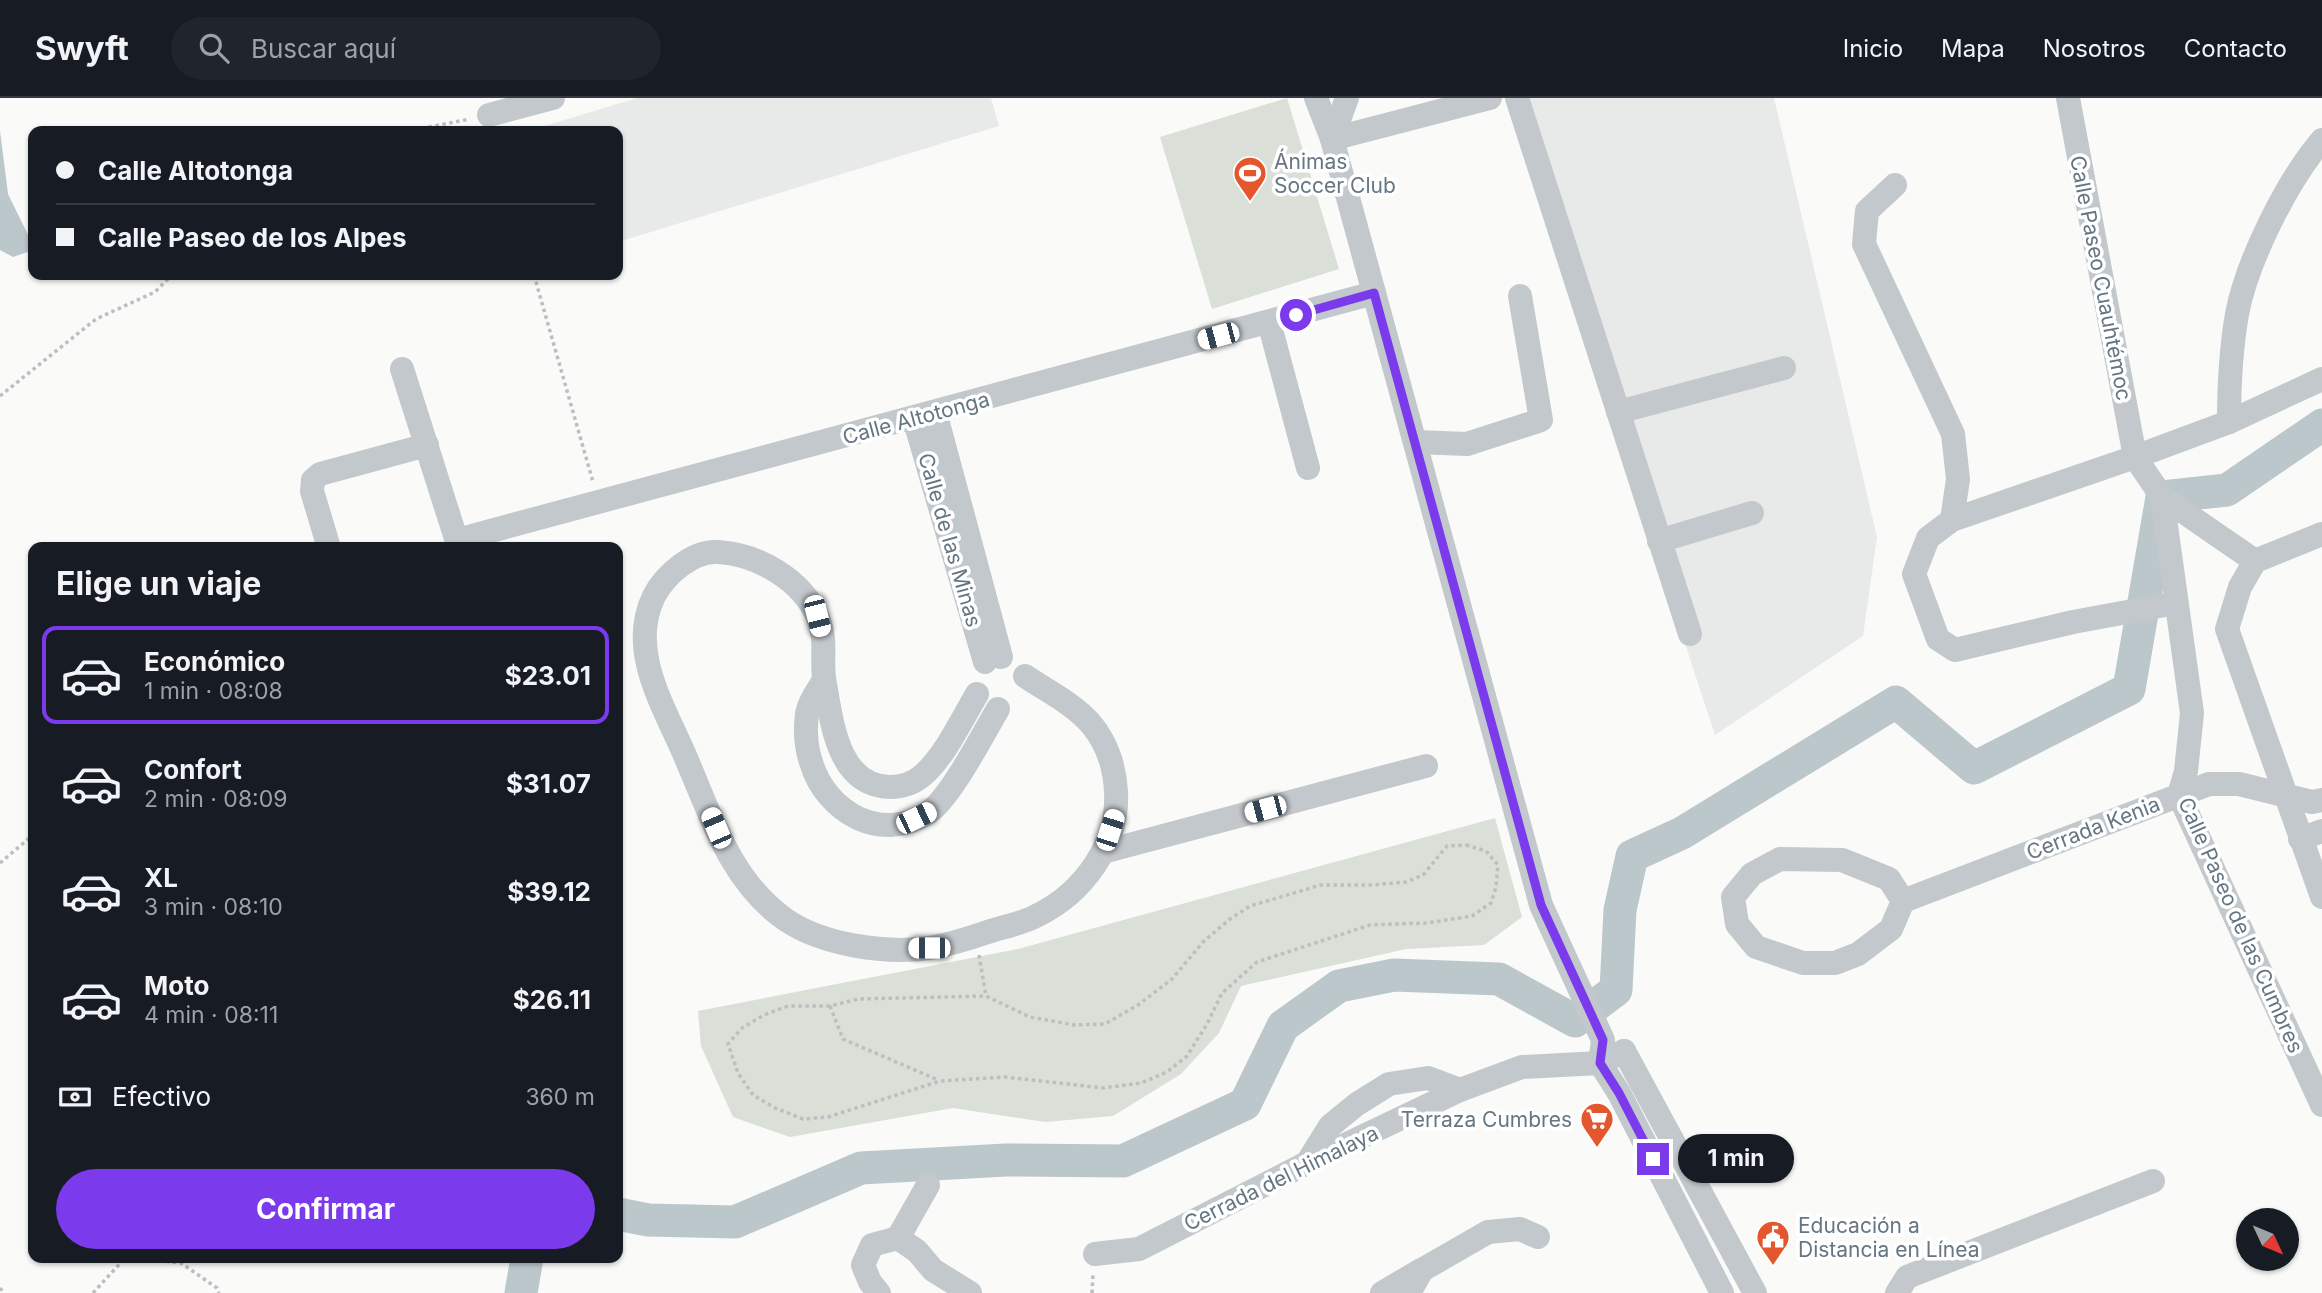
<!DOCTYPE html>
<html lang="es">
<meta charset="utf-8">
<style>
body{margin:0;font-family:Inter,sans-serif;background:#20242c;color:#f1f3f6;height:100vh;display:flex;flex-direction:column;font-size:26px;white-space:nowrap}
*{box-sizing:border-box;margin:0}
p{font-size:23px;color:#9ea1a6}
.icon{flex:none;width:38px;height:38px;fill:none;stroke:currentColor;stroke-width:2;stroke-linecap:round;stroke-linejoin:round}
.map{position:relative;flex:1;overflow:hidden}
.drawer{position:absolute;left:28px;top:444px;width:595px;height:721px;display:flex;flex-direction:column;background:#171b24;border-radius:14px;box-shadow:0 2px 5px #0004}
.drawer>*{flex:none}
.guide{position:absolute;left:28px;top:28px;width:595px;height:154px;border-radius:14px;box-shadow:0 2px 5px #0004;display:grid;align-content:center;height:154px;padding:0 28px;background:#171b24}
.needle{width:46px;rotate:134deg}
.fabs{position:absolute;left:2236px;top:1110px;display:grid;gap:14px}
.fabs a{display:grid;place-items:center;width:63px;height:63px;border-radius:50%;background:#171b24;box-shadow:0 2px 5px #0004;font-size:35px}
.end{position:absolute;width:32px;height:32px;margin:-16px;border:9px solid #7c3aed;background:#fff;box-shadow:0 0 0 4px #fff}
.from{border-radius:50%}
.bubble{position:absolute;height:49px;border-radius:24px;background:#171b24;box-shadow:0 2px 5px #0004;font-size:23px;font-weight:700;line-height:49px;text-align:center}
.car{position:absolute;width:21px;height:42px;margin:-21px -10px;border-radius:9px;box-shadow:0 0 5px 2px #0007;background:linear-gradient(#fff 24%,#345 0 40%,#fff 0 76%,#345 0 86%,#fff 0)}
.guide b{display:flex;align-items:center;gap:24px;height:66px;font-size:26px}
.guide b+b{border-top:2px solid #363941}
.guide i{width:18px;height:18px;background:#f1f3f6}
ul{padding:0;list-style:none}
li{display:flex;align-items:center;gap:21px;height:98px;margin:0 14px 10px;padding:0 14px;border:4px solid transparent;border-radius:14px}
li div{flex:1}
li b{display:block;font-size:26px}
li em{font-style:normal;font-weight:700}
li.selected{border-color:#7c3aed}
li>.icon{width:63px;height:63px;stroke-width:1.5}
h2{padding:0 28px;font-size:32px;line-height:84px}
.pay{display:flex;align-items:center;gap:18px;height:77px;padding:0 28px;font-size:26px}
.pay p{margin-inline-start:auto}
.button{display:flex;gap:14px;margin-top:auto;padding:14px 28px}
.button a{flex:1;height:80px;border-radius:42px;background:#7c3aed;color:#fff;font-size:28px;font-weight:700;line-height:80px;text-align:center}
header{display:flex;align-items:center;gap:42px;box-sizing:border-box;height:98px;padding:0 35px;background:#171b24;border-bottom:2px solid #363941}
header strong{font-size:33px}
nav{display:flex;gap:38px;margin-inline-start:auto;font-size:24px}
.search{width:490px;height:63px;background:#20242c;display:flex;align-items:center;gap:18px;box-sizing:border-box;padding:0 24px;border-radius:38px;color:#9ea1a6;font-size:26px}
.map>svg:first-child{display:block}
.built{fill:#e8e9e9}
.green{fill:#dadfd7}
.water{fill:#bbc7cb}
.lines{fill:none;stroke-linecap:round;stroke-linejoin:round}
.river{stroke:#bbc7cb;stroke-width:33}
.path{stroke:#bbbfc2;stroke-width:3.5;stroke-dasharray:3.5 3.5;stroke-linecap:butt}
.minor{stroke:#c3c8cc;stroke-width:24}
.route{stroke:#7c3aed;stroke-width:9}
.labels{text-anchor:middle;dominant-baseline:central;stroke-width:7;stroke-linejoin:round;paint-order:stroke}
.poi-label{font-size:21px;fill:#657683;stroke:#fff;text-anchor:start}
.street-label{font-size:21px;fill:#657683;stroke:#fff}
</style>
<header>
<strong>Swyft</strong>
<div class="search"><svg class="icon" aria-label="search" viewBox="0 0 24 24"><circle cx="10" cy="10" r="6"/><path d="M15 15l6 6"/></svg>Buscar aquí</div>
<nav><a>Inicio</a><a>Mapa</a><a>Nosotros</a><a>Contacto</a></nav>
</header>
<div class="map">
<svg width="2322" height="1195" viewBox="0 0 2322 1195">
<rect width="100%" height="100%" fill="#fafaf8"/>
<!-- built -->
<g class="built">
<path d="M 637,0 L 991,0 L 999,28 L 618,144 L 618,33 L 528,33 Z"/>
<path d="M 1531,0 L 1774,0 L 1877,439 L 1863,538 L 1715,637 L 1507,5 Z"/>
</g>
<!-- green -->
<g class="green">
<path d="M 1287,0 L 1339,171 L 1212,211 L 1160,39 Z"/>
<path d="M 1495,720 L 1522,819 L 1484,847 L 1406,851 L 1241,888 L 1219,935 L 1181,976 L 1113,1018 L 1045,1024 L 953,1010 L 790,1039 L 733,1019 L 701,948 L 698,913 L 1018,851 Z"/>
</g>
<!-- water -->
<path class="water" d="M 0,33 L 8,96 L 33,147 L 33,152 L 13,159 L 0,152 Z"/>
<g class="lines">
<!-- river -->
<g class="river">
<path d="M 618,1116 L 648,1122 L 735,1124 L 861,1070 L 1006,1062 L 1123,1063 L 1245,1006 L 1283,928 L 1339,888 L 1394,877 L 1499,881 L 1575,923 L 1616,892 L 1620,812 L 1632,758 L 1682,735 L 1896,604 L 1974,670 L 2129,591 L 2162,399 L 2227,392 L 2322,327"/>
<path d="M 521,1195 L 527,1160"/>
</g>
<!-- path -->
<g class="path">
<path d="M 408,33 L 470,21"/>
<path d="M 534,177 L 593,384"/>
<path d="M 0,298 L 96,221 L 155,194 L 172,177"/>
<path d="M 1466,747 L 1486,753 L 1498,767 L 1496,789 L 1491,805 L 1472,818 L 1427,825 L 1370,827 L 1257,864 L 1222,895 L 1207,926 L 1187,958 L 1167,974 L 1141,985 L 1103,990 L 1005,979 L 940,983 L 828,1019 L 803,1021 L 775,1010 L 753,997 L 738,975 L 728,946 L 742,930 L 764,917 L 788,908 L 830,908 L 858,901 L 986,898 L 1030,919 L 1074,927 L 1105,926 L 1138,907 L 1172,881 L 1203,844 L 1230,821 L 1250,808 L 1321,787 L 1372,787 L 1406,784 L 1423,777 L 1447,748 Z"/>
<path d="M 0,765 L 33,737"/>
<path d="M 979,857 L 986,898"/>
<path d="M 830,908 L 843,941 L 938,982"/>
<path d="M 138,1160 L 181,1165 L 217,1190 L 219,1195"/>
<path d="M 0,1190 L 4,1195"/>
<path d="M 93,1195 L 125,1160"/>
<path d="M 1092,1195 L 1093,1176"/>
</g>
<!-- minor -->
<g class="minor">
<path d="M 1316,0 L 1332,41 L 1541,807 L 1603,942 L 1600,965"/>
<path d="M 1517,0 L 1690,536"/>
<path d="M 2068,0 L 2135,359 L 2162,399 L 2192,615 L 2186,673 L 2179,697 L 2322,1007"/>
<path d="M 489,17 L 553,0"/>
<path d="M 1332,41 L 1490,0"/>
<path d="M 1332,41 L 1347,0"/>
<path d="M 1895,87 L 1867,113 L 1864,146 L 1953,336 L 1958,381 L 1952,422"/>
<path d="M 1269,224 L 1308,370"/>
<path d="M 402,271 L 459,450"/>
<path d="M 935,314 L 1001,559"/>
<path d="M 1618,314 L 1784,270"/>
<path d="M 914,320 L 985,564"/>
<path d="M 2229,324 C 2229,288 2231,251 2237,216 C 2247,163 2287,83 2322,42"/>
<path d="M 1415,344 L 1467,346 L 1541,322 L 1520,198"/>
<path d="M 2162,399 L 2255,463"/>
<path d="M 2322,436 L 2255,463 L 2240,489 L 2227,531 L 2322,799"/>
<path d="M 457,442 L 1374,195"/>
<path d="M 1659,443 L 1752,415"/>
<path d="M 329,450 L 312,393 L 313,382 L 320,376 L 427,347"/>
<path d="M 2176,505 L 2073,524 L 1955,552 L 1938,541 L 1914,476 L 1928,440 L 1952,422 L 2135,359 L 2229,324 L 2322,281"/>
<path d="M 824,582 C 818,592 809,604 807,616 C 805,631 806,649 811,664 C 826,715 882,746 929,714 C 951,699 983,636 998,611"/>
<path d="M 977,596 C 962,621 945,658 923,677 C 914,685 902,689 890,689 C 838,688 832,625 825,586 C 820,563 828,545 818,520 C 803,482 757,456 718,454 C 693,452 665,477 654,498 C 627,553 665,610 686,660 C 711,718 731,784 786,822 C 823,847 885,856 929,850 C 951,847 973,839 994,832 C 1008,828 1023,825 1036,818 C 1082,796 1119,747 1116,694 C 1115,670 1107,645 1091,626 C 1074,606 1047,593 1025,578"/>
<path d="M 2300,741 L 2322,733"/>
<path d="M 1103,754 L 1426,668"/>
<path d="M 1903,803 L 1889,781 L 1842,762 L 1780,761 L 1752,776 L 1733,799 L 1737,826 L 1756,849 L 1803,865 L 1835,865 L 1858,856 L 1891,831 L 1903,803 L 2209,686 L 2239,686 L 2312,704 L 2322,702"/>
<path d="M 1624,953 L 1755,1195"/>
<path d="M 1600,965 L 1619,995 L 1722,1195"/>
<path d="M 1307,1065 L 1330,1028 L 1357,1006 L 1389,986 L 1428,980 L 1460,992"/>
<path d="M 898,1140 L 928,1087"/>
<path d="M 1095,1156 L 1139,1151 L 1307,1065 L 1460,992 L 1522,969 L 1600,965 L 1624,953"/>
<path d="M 879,1195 L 870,1184 L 863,1167 L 872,1147 L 898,1140 L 917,1153 L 933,1172 L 970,1195"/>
<path d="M 1382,1195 L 1421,1172"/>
<path d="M 1409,1195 L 1422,1172 L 1488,1134 L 1520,1131 L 1538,1139"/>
<path d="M 1897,1195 L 1907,1179 L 2153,1083"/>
</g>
</g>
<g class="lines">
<!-- route -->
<path class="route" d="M 1296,217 L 1374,195 L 1541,807 L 1603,942 L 1600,965 L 1619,995 L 1653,1061"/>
</g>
<!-- icons -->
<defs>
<symbol id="stadium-pin" viewBox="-11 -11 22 30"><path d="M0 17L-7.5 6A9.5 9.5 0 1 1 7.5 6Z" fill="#e4572e" stroke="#fff"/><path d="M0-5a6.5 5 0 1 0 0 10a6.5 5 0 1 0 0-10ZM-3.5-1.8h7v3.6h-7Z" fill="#fff"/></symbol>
<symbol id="supermarket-pin" viewBox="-11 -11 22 30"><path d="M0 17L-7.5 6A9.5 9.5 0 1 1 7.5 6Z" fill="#e4572e" stroke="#fff"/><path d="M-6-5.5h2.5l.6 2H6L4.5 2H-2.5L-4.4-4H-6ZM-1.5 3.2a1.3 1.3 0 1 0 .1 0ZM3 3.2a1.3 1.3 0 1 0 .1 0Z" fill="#fff"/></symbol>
<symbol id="civic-pin" viewBox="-11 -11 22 30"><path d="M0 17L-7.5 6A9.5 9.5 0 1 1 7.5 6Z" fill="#e4572e" stroke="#fff"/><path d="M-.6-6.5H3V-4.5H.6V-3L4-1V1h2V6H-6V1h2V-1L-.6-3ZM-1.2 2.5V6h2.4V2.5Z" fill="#fff"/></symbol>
</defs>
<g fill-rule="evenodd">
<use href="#stadium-pin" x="1231" y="56" width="38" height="52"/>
<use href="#supermarket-pin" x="1578" y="1002" width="38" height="52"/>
<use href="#civic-pin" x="1754" y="1120" width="38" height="52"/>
</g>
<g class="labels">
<!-- poi labels -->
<g class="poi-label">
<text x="1274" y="63">Ánimas<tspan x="1274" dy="24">Soccer Club</tspan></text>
<text x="1572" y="1021" text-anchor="end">Terraza Cumbres</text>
<text x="1798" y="1127">Educación a<tspan x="1798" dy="24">Distancia en Línea</tspan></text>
</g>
<!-- street labels -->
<g class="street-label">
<text transform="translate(2101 180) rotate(79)">Calle Paseo Cuauhtémoc</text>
<text transform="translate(916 320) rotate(-15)">Calle Altotonga</text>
<text transform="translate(950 442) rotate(74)">Calle de las Minas</text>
<text transform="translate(2093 730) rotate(-21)">Cerrada Kenia</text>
<text transform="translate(2241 827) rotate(66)">Calle Paseo de las Cumbres</text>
<text transform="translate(1281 1080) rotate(-26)">Cerrada del Himalaya</text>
</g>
</g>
</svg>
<div class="fabs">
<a><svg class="needle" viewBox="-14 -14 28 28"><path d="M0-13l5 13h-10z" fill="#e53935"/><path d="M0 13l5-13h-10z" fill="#9ea1a6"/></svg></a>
</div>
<i class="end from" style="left:1296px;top:217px"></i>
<i class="end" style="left:1653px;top:1061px"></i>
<div class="bubble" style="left:1678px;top:1036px;width:116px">1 min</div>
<i class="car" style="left:1218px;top:238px;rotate:255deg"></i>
<i class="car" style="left:817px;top:518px;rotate:166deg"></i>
<i class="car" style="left:1265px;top:711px;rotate:255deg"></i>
<i class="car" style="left:916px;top:720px;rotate:64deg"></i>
<i class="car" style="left:716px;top:730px;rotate:337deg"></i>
<i class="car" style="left:1110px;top:732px;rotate:18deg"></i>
<i class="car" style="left:929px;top:850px;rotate:270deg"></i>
<div class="guide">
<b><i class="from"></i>Calle Altotonga</b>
<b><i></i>Calle Paseo de los Alpes</b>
</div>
<section class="drawer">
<h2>Elige un viaje</h2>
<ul>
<li class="selected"><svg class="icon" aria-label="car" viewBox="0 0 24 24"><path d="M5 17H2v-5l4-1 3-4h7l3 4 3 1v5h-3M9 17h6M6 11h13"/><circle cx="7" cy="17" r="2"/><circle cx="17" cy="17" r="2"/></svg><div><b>Económico</b><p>1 min · 08:08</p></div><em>$23.01</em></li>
<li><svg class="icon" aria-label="car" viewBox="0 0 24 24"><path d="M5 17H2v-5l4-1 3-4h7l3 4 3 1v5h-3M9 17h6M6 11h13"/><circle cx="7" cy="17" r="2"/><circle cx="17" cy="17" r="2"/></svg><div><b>Confort</b><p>2 min · 08:09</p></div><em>$31.07</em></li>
<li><svg class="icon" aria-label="car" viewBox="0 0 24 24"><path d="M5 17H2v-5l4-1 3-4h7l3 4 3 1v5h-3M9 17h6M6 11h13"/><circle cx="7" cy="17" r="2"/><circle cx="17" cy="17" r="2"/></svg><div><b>XL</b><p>3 min · 08:10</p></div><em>$39.12</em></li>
<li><svg class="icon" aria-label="car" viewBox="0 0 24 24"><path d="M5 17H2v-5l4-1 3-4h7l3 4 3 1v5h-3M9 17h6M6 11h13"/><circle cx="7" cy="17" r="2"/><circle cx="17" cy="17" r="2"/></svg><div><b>Moto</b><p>4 min · 08:11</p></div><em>$26.11</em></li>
</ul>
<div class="pay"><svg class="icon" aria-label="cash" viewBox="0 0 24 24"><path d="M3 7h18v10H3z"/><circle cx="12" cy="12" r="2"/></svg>Efectivo<p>360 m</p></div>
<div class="button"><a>Confirmar</a></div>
</section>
</div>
